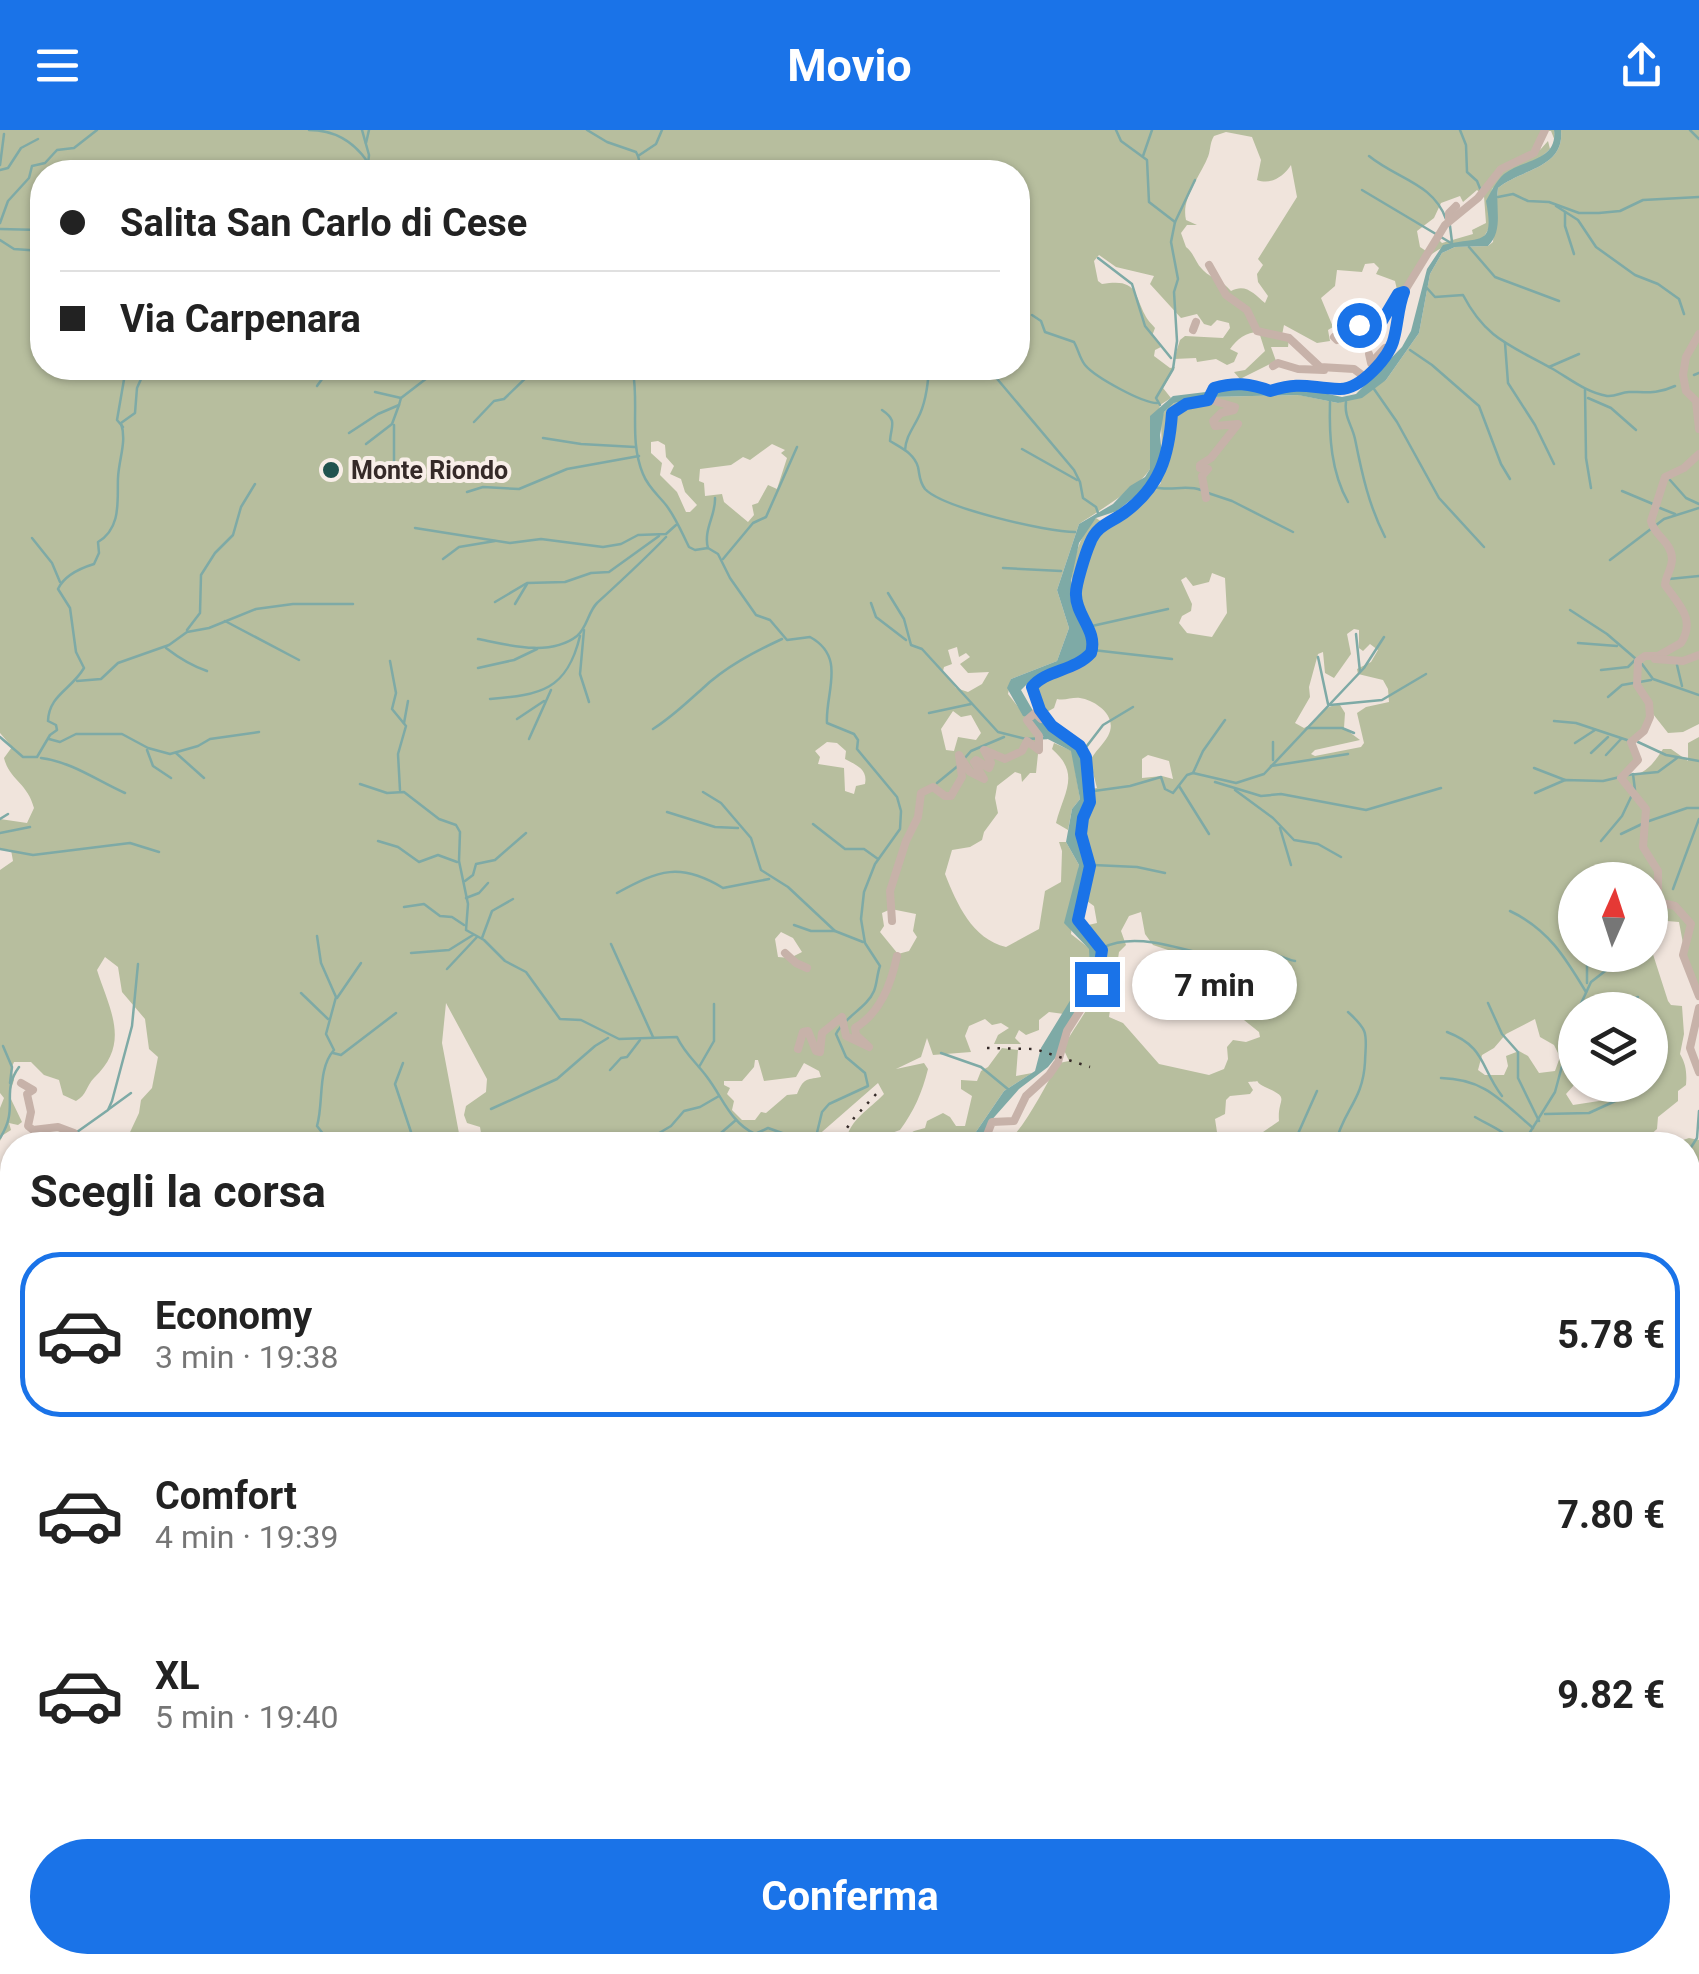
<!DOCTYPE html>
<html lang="it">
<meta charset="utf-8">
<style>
body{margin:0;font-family:Roboto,sans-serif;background:#f6f6f6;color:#222;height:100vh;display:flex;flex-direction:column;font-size:38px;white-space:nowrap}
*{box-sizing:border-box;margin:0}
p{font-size:32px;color:#767676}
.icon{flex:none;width:55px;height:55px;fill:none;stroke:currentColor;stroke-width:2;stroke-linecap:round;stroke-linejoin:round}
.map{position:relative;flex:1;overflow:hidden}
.panel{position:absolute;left:0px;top:1002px;width:1700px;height:842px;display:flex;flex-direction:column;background:#fff;border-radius:40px 40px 0 0;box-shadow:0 2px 8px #0004}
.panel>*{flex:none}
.hud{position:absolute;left:30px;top:30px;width:1000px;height:220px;border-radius:40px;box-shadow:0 2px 8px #0004;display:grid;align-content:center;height:220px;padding:0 30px;background:#fff}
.needle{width:65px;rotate:3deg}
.buttons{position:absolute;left:1558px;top:732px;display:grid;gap:20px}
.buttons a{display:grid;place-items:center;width:110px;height:110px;border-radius:50%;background:#fff;box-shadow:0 2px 8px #0004;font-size:50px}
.end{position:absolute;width:45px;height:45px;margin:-22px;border:12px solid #1a73e8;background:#fff;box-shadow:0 0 0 5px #fff}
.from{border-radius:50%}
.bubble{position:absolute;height:70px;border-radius:35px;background:#fff;box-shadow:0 2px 8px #0004;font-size:32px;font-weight:700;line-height:70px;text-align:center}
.hud b{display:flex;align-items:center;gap:35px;height:95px;font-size:38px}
.hud b+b{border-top:2px solid #e0e0e0}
.hud i{width:25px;height:25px;background:#222}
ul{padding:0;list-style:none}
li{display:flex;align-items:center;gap:30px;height:165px;margin:0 20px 15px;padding:0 10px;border:5px solid transparent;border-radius:40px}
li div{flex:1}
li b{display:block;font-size:38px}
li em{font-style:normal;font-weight:700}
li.on{border-color:#1a73e8}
li>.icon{width:90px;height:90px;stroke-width:1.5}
h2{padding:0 30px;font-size:45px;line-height:120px}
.primary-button{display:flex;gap:20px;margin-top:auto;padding:20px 30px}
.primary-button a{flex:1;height:115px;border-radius:60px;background:#1a73e8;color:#fff;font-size:40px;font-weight:700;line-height:115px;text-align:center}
header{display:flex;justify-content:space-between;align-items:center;height:130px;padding:0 30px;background:#1a73e8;color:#fff;font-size:45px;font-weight:700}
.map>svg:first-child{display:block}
.green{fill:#b7be9e;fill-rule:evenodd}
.water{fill:#7eaaa6}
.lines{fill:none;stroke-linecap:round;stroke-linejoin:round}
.stream{stroke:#7eaaa6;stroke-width:2.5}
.highway-tunnel{stroke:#cbbfb8;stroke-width:14;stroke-dasharray:14 7;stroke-linecap:butt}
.minor{stroke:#c7b2a9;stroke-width:8}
.highway{stroke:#554440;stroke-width:14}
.rail{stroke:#352a28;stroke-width:2.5;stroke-dasharray:2.5 8;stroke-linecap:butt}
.highway-bridge{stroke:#554440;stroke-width:14}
.route{stroke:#1a73e8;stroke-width:12}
.poi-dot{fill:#21534f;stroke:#f8eee8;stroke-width:4}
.labels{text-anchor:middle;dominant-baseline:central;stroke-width:8;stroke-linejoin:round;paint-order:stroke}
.poi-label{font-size:25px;font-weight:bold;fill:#352a28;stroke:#f8eee8;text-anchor:start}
</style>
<header><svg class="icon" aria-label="menu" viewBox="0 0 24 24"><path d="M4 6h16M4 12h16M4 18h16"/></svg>Movio<svg class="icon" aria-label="share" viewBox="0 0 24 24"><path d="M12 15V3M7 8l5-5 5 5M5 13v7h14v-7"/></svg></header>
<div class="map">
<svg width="1699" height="1844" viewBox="0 0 1699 1844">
<rect width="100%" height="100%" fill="#f0e4dc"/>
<!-- green -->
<g class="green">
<path d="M 0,0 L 1554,0 L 1555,11 L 1551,1 L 1545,1 L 1540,20 L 1548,11 L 1550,19 L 1540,28 L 1518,37 L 1492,59 L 1489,83 L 1492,93 L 1482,110 C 1430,114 1429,125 1398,164 L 1395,151 L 1376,144 L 1379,138 L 1374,133 L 1365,134 L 1362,142 L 1337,140 L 1335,156 L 1321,168 L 1333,197 L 1328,200 L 1330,211 L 1317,213 L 1284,195 L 1282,205 L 1289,208 L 1288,217 L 1271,217 L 1276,231 L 1240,249 L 1234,242 L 1245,240 L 1265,221 L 1259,202 C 1246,202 1237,209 1230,219 L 1238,223 L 1234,232 L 1227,235 L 1216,229 L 1197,232 L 1196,228 L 1174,229 L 1180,210 L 1185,206 L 1223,208 L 1230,198 L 1229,193 L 1217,190 L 1211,196 L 1204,194 L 1197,184 L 1181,188 L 1150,154 L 1154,146 L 1116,137 L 1099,125 L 1094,131 L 1098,151 L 1102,154 C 1137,148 1134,163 1145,185 C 1147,190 1152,194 1155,198 L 1152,206 L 1161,217 L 1155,220 L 1154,226 L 1170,238 L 1175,237 L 1163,258 L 1171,268 L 1160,275 L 1150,339 C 1138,358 1098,381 1079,394 L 1057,460 L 1069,498 L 1057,531 L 1011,549 L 1008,564 L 1040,605 L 1036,643 L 1030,643 L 1022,652 L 1021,644 L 1015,642 L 997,656 L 995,668 L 998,683 L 984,702 L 982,710 L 970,717 L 952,720 L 945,744 C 957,774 972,809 1006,817 L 1039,799 L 1045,761 L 1061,752 L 1062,721 L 1059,712 L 1066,712 L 1079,735 L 1071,804 L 1090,819 L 1090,838 L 1064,884 L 1049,882 L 1039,890 L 1039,900 L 1026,905 L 1019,900 L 1015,908 L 1021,914 L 994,914 L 998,905 L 1009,898 L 1001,893 L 992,895 L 985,889 L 969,896 L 965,906 L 971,922 L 933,925 L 927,908 L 921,927 L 896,939 L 924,933 L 928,939 C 922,963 914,981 900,1000 L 886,1005 L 886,1011 L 901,1009 L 914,1001 L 925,998 L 927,991 L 943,983 L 950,987 L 956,996 L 965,996 L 972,966 L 961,959 L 961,950 L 977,951 L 981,941 L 988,937 L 1002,918 L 1018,920 L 1016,946 L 1032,943 L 1004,961 L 967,1015 L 839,1015 L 846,1011 C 849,990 870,979 884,964 L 878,953 L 807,1015 L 483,1015 L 480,997 L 467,993 L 464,985 L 466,976 L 486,962 L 487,949 L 446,873 L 442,913 L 461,1014 L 124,1015 L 139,983 L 141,970 L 152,958 L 158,927 L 149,919 L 145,889 L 122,862 L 118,837 L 105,827 L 97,840 C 110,881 131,913 94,948 C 86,956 87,965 76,971 L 63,965 L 59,950 L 44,945 L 31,932 L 14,932 L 11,939 L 14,950 L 9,965 L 22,992 L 18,995 L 9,993 L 11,1000 L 3,1005 L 0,1011 L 0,978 L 4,968 L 0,963 L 0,740 L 13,731 L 11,720 L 0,719 L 0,689 L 27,693 L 34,678 C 27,652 10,651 4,628 L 12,617 L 0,603 ZM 1226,2 L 1252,7 L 1261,30 L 1257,50 C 1271,55 1283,47 1291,35 L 1297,67 L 1258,129 L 1263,135 L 1257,144 L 1258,152 L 1268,166 L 1265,173 C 1254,164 1246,153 1231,161 C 1220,148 1211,149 1202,139 C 1195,132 1194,123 1186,117 L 1181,103 L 1187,95 L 1197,95 L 1186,90 C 1181,69 1199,48 1207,29 C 1211,22 1209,14 1214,6 ZM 42,42 L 1018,42 L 1018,238 L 42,238 ZM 1477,60 L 1484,66 L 1486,93 L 1472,100 L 1473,104 L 1442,113 L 1436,107 L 1426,121 L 1420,117 L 1417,101 L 1434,88 L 1441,73 L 1460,66 L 1463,72 ZM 658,311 L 665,315 L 666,327 L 674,336 L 670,344 L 681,349 L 685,362 L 697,375 L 690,382 L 686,382 L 677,362 L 660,345 L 662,333 L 651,323 L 651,312 ZM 772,314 L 785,320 L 781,323 L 787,328 L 777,359 L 768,355 L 758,373 L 752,375 L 754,385 L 748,392 L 724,372 L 722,364 L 705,366 L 704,353 L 699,351 L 700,339 L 731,335 L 743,327 L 750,330 ZM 957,517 L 959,527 L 966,523 L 970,527 L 960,534 L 968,543 L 989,542 L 982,554 L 968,562 L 956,558 L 943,541 L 944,537 L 952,534 L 948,520 ZM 953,581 L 961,587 L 971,585 L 981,603 L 976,610 L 958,607 L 954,621 L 946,620 L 941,599 ZM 827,612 L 837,613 L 846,621 L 845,629 C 856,635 868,639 865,654 L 856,656 L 854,664 L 845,661 L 844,638 L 818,634 L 820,627 L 815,621 ZM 891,779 L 916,784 L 913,801 L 917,807 L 909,821 L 898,824 L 880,802 L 884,796 L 882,783 ZM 781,802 L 793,808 L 802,822 L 790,828 L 778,827 L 775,809 ZM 755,930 L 758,930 L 764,951 L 796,947 L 804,933 L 819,941 L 821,947 C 805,950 804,948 797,964 L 787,965 L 766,983 L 761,982 L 755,990 L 742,990 L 732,980 L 734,971 L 727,964 L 730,958 L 724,955 L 724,951 L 742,951 L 754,937 Z"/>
<path d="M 1561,0 L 1699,0 L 1699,594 L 1683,602 L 1668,603 L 1653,584 L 1633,614 L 1640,626 L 1625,646 C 1644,647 1654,633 1663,619 L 1671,619 L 1688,631 L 1688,613 L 1699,607 L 1699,860 L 1688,840 L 1679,792 L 1655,790 L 1650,786 L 1656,756 L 1651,749 L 1633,750 L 1616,733 L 1611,738 L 1624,750 L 1575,750 L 1575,825 L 1650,825 L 1650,815 L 1668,871 L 1671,875 L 1682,876 L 1684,904 L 1680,924 C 1686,934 1687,943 1686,955 L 1678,961 L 1678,971 L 1658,987 L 1657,999 L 1639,1015 L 1454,1015 L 1457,1008 L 1447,1004 L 1439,1015 L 1297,1015 L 1295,1006 L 1280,1002 L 1271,1004 L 1270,1015 L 1257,1015 L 1263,1002 L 1279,991 C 1277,967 1292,969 1265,957 C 1251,950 1265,951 1248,952 L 1253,960 L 1250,964 L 1230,966 L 1226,970 L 1225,984 L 1215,989 L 1219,1015 L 1004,1015 C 1025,999 1044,957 1059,933 L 1069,931 L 1063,918 C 1075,893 1124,837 1101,810 C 1098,806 1089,801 1084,796 L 1097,793 L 1094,776 L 1087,771 L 1083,707 L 1090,659 L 1097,658 L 1090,631 C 1095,621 1103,615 1108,606 C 1119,586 1095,570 1080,568 C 1072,567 1065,571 1057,569 L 1054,578 L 1045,583 L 1031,550 L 1075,533 C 1073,486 1060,426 1096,388 L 1105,394 L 1150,364 L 1161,353 L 1161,349 L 1156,348 L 1162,326 L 1161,290 L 1164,282 L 1174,273 L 1211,267 L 1299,265 L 1338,273 L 1386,250 L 1419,203 L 1430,144 L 1442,123 L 1455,117 L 1488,116 L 1493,112 L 1498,58 C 1521,39 1565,38 1561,0 ZM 1212,443 L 1225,448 L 1227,483 L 1212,507 L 1187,503 L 1179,493 L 1182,486 L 1191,481 L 1192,474 L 1181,450 L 1186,447 L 1193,456 L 1209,452 ZM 1354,499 L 1359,500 L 1359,518 L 1363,521 L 1370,514 L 1378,520 L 1371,532 L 1357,539 L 1358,544 L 1383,550 L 1388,559 L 1389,572 L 1366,577 L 1357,583 L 1364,613 L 1361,617 L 1315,626 L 1311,624 L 1315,620 L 1360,610 L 1344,598 L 1345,583 L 1340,575 C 1321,574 1319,592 1304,598 L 1295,593 L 1310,567 L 1309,557 L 1318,524 L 1323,522 L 1325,543 L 1334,548 L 1351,524 L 1347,504 ZM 1148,625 L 1169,631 L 1173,649 L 1162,646 L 1142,648 L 1142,629 ZM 1141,782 L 1145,804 L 1153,815 L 1168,820 L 1189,841 L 1223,853 L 1244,890 L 1259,902 L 1260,907 L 1246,912 L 1233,910 L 1227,917 L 1228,929 L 1224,939 L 1209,945 L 1159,934 L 1123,893 L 1109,887 L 1119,822 L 1126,815 L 1121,801 L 1129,786 ZM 1575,880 L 1650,880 L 1650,955 L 1618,955 L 1612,969 L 1573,975 L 1566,964 L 1575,954 ZM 1535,889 L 1540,907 L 1554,915 L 1560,927 L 1555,941 L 1539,943 L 1528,926 L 1519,921 L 1506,926 L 1508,936 L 1504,945 L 1485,945 L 1478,940 L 1482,925 L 1494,918 L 1506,904 Z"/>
<path d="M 1054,613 L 1072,621 L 1080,669 L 1072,679 L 1068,700 L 1056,693 C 1064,662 1081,644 1052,619 Z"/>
<path d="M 1689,1008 L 1699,1010 L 1699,1097 L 1688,1084 L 1688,1015 L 1668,1015 Z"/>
<path d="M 0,1171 L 6,1177 L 12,1176 L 12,1218 L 0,1224 Z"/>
<path d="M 0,1253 L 5,1258 L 12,1258 L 12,1294 L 0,1288 Z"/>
<path d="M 6,1611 L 12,1611 L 10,1671 C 0,1657 0,1627 6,1611 Z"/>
<path d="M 1688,1651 L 1692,1658 L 1699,1655 L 1699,1722 L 1688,1707 L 1692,1681 L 1688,1676 Z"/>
<path d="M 1574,1832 L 1574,1840 L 1559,1844 L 1445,1844 L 1442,1836 L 1434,1837 L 1430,1833 Z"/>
<path d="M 60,1833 L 98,1833 L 110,1836 L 106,1843 L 111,1842 L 111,1836 L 125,1836 L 128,1833 L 161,1833 L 176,1837 L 174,1844 L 91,1844 L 88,1839 L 90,1836 L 105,1842 L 91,1834 L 86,1837 L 88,1844 L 62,1844 Z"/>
<path d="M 445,1833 L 482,1833 L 499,1844 L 455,1844 Z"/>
<path d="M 804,1833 L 937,1833 L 940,1841 L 936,1844 L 809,1844 Z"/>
<path d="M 1286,1833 L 1371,1833 L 1373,1844 L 1296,1844 Z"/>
</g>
<!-- water -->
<path class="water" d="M 1554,0 L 1561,0 C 1565,38 1521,39 1498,58 C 1495,78 1504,100 1488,116 L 1455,117 L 1442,123 L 1430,144 L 1419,203 L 1386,250 L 1362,268 L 1338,273 L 1298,265 L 1211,267 L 1174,273 L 1164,282 L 1160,305 L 1162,326 L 1153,352 L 1117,381 L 1096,388 L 1079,413 L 1071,451 L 1073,466 L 1089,503 L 1088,519 L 1075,533 L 1031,550 L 1021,560 L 1036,586 L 1056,605 L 1080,618 L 1084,628 L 1082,637 L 1088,670 L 1080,687 L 1089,738 L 1077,791 L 1099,820 L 1095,854 L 1056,927 L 1048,937 L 1019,959 L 989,993 L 979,1015 L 967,1015 L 1004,961 L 1035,941 L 1041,918 L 1090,838 L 1089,819 L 1064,793 L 1079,735 L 1066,712 L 1072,679 L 1080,669 L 1071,621 L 1040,605 L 1027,587 L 1023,586 L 1007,558 L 1011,549 L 1057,531 L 1069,498 L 1057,460 L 1079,394 L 1113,374 L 1130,356 L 1145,347 L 1150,339 L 1150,286 L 1173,266 L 1255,256 L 1267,263 L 1296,257 L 1342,267 L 1356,264 L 1402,217 L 1411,201 L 1427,139 L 1443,115 C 1481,106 1495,118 1486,71 C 1491,62 1496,51 1504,44 C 1523,29 1558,31 1554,0 Z"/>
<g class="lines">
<!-- stream -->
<g class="stream">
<path d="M 309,0 C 333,0 353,11 367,31"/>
<path d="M 362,0 L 369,25 L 367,42"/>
<path d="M 587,0 L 607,12 L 636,22 L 638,26"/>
<path d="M 1116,0 L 1121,11 L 1147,30 L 1149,72 L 1175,92 L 1171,112 L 1178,149 L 1174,162 L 1177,211 L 1173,239 L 1156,268 L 1160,275"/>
<path d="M 1460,0 L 1466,15 L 1467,42 L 1477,51 L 1481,61"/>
<path d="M 1690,0 L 1699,9"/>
<path d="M 366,13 L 369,0"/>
<path d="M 1143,26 L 1152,0"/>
<path d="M 1369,26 C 1397,49 1433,53 1446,89"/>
<path d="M 0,35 L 4,4"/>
<path d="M 0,40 L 8,38 L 21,18 L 38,9"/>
<path d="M 642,42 L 638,26 L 656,14 L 662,0"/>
<path d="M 1362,60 L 1451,113"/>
<path d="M 1498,67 L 1513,64 L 1528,71 L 1549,72 L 1579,83 L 1599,83 L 1620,81 L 1643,70 L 1699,67"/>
<path d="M 1556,76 L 1578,90 L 1596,117 L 1635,145 L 1658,154 L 1679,169 L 1684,184"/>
<path d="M 1565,82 L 1565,96 L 1574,124"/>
<path d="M 1175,92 L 1195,50"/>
<path d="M 0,93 L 8,71 L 29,48 L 32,36 L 45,33 L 57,20 L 74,18 L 97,0"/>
<path d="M 1450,96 L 1452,112"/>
<path d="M 0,99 L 40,100"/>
<path d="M 0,110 L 14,119 L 42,121"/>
<path d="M 1469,117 L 1495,147 L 1559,171"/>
<path d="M 1098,128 L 1132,154 L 1145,196 L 1171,228"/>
<path d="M 1426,157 L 1435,167 L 1463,165 C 1486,209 1510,215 1551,238 C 1569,248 1585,262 1607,266 C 1616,267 1621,262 1629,262 C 1646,262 1658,264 1675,256"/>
<path d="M 1032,185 L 1041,191 L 1045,202 L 1074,212 C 1078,219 1080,229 1085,235 C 1095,247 1142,273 1157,273"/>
<path d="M 1505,213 L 1508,253 L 1535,295 L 1554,334"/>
<path d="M 1410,220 L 1432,235 L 1479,276 L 1501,334 L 1510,349"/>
<path d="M 1549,237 L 1579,224"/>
<path d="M 589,238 L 603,246 L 621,238 L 632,242"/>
<path d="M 637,238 L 633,242 C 639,275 629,311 643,344 C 648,357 658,365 666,375 C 676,388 682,403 689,417 L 695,420 L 708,418 L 718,424 L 730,448 L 756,485 L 770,490 L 787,510 L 810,507 C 847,527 825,563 827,593 L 854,604 L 858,610 L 857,619 L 897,667 L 901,681 L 900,699 L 875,734 L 864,762 L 861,789 L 865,813 L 880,836 C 877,844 877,854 874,861 C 867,878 844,887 836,904 L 846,927 L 865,943 L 868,956 L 829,974 L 822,982 L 814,1015"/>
<path d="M 993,244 L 1074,340 L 1080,352 L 1083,368 L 1096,377 L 1098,383"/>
<path d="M 1694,245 L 1699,243"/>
<path d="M 317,256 L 330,238"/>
<path d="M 1374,259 L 1397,292 L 1439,368 L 1484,417"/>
<path d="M 1585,260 L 1586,328 L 1591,358"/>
<path d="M 375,262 L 401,268"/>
<path d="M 1588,268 L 1611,278 L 1636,300"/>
<path d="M 1330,272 C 1329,306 1331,342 1348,372"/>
<path d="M 1346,272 C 1344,287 1352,295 1355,309 C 1362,344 1369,376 1385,407"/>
<path d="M 882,280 C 898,291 891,295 890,311 C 901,318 914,323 918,337 C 920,346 919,351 925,359 C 943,378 1047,402 1075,402"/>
<path d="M 474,292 L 494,271 L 504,269 L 536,238"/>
<path d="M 394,295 L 394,333"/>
<path d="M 123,297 L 117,290 L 126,238"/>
<path d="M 349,303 L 378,284 L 399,275 L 401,268 L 440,238"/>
<path d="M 543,308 L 581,314 L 635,317"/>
<path d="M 366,314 L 392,294 L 399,275"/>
<path d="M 1022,319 L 1077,350"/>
<path d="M 905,320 C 906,307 912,300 918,288 C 926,273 928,255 929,238"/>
<path d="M 1670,350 L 1686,368 L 1699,374"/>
<path d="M 1155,357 C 1170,362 1185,354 1201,360"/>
<path d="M 1622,361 L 1653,374"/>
<path d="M 467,362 L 483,357 L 519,359 L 567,339 L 639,326"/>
<path d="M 1208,363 L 1232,371 L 1293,402"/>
<path d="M 1660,378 L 1675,384"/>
<path d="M 415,398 L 510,413 L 541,409 L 603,417 L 621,414 L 638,405 L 666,404 L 676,395"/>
<path d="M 32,408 L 52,433 L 60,452"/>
<path d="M 708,418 C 703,400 716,385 715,368"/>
<path d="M 443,429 L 459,417 L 495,411"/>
<path d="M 723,429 L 753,393 L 766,387 L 797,317"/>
<path d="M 1610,430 L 1664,389 L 1699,378"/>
<path d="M 1003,438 L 1061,441"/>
<path d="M 1669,449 L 1699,446"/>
<path d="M 888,463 L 904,489 L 911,515 L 922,519 L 998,602 L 1026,609 L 1047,608"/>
<path d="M 495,472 L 527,453 L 565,452 L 591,443 L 609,442 L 659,406"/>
<path d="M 871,473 L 876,487 L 906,510"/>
<path d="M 515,474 L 527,454"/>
<path d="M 1570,480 L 1607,504 L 1636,529"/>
<path d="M 225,491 L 299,530"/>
<path d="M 1092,496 L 1168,479"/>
<path d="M 187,500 L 200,483 L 201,445 L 215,423 L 233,405 L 241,377 L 255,354"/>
<path d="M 584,500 L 580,544 L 589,572"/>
<path d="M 1356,504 L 1360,542"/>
<path d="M 478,509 C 508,515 550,527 577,506 C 587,498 588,482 597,473 C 621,451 644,430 666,407"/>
<path d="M 1578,513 L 1617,516"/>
<path d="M 166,518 C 179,528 192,536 207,541"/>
<path d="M 1084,519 L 1172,529"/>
<path d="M 1318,527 L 1328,574"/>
<path d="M 390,531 L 396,563 L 392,579 L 406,596 L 398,624 L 400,660"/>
<path d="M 1642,534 L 1653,549 L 1699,565"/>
<path d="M 1677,535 L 1682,556"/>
<path d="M 478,538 L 514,530 L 537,519"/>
<path d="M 1601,540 L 1628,537 L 1635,530"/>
<path d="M 77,551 L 101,549 L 118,533 L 169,515 L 187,502 L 209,498 L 256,479 L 293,474 L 353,474"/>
<path d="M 1608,567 L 1622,555 L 1651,550"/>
<path d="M 490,569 C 541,565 567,560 580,506"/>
<path d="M 1330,575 L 1382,570 L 1426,544"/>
<path d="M 929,583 L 971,574"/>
<path d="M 517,589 L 544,571"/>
<path d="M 1554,591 L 1576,593 L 1630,611"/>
<path d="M 404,593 L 408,571"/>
<path d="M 1307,598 L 1342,598 L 1354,603"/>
<path d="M 653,599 C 672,587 685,574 702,559 C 725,537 754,522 782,509"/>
<path d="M 0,607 L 23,627 L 37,627 L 50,605 L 57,600 L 56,595 L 48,591 C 49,565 71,560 84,538 L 76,522 L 70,478 L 58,459 C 64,446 81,438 94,434 L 99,423 L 98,412 C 122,398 117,369 118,348 C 119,328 127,312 121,293 L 135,283 L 137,258 L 146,238"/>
<path d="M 49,609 L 60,612 L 76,604 L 122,604 L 148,618 L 170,624 L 198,616 L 210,609 L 259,602"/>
<path d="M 529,609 L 551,560"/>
<path d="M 1273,612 L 1273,630"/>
<path d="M 1638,612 L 1666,625 L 1699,631"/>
<path d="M 1575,613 L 1595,600"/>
<path d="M 147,620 L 153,636 L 171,648"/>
<path d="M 1083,621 L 1103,595 L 1133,577"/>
<path d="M 176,623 L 204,648"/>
<path d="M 1591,623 L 1608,607"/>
<path d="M 1606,625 L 1621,609"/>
<path d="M 41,628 C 72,632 96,650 125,663"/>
<path d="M 964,629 L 971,621 L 1004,607"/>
<path d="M 1271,636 L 1348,624"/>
<path d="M 1534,638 L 1565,650"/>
<path d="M 1193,643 L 1203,621 L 1225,590"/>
<path d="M 1633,644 L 1635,660"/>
<path d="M 1627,645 L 1658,642 L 1677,628"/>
<path d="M 1215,652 L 1261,666 L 1281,664 L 1366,680 L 1441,658"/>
<path d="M 937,653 L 959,635"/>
<path d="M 360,654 L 387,663 L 404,662 L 439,689 L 456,695 L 460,702 L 459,731 L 468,774 L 466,800 L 484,810 L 505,831 L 526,842 L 560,889 L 581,890 L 619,909 L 677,907 C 685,924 696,932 707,947 C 723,968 730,992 755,1004 L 768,998 L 785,1004 L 815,1004"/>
<path d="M 1179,656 L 1209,704"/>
<path d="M 1235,660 L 1273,688 L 1294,710 L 1318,714 L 1341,727"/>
<path d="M 1094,661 L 1130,656 L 1161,647 L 1165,659 L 1173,663 L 1187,645 L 1193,643 L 1236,653 L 1264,644 L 1364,538 L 1384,507"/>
<path d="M 703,662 L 721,673 L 751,708 L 761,740 L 788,757 L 835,801 L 863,812"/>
<path d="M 1535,663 L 1565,650 L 1603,651 L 1620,647"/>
<path d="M 667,682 L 715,697 L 738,698"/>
<path d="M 0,689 L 8,684"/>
<path d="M 1649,691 L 1687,678 L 1699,678"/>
<path d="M 813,694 L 845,719 L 864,719 L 878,729"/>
<path d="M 1280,698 L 1291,735"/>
<path d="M 0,703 L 30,697"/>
<path d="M 1621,704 L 1642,694"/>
<path d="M 378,711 L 398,717 L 419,732 L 438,725 L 457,732"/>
<path d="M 1601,711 L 1622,686 L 1631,667"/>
<path d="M 0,719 L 33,725 L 130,713 L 159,722"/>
<path d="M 1093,735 L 1137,737 L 1165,743"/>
<path d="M 465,751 L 473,745 L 476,734 L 495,730 L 526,703"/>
<path d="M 1673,759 L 1699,689"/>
<path d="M 617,763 C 659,740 680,732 723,758 L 769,749"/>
<path d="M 1567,764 L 1575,785"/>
<path d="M 466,768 L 479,763 L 488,753"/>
<path d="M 404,777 L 424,774 L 440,786 L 452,787 L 464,795"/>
<path d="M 1510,781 C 1548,799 1565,827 1586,862"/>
<path d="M 794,795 L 811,801 L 835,801"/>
<path d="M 317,806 L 321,833 L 336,867 L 326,904 L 334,920 C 317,939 324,972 317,996 L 324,1005 L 321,1015"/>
<path d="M 482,808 L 492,781 L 513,769"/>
<path d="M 611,814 L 653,907"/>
<path d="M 1102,818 C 1140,799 1187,824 1226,828 C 1243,829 1257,825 1273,825 C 1280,825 1288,830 1295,831"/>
<path d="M 411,823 L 449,820 L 473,805"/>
<path d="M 1587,825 L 1587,853"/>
<path d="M 447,839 L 477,807"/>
<path d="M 301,863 L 328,889"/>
<path d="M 337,868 L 361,833"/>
<path d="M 1488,873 L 1502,904 L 1518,922 L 1518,948 L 1539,991"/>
<path d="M 1578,880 L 1591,852 L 1626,825"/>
<path d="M 1607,880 L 1638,867"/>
<path d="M 1447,902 C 1486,917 1480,937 1502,966"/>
<path d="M 3,916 L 12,937 L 10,953"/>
<path d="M 333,923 L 341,925 L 396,883"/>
<path d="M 941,923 L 981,937 L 1009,960"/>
<path d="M 699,937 L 714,911 L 714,874"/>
<path d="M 610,940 L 621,928 L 627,927 L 640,910"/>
<path d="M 1441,948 C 1486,949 1502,972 1533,998"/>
<path d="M 109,979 L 131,963"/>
<path d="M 491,979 L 557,949 L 595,916 L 608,908"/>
<path d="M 1545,984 L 1589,983 L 1624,967"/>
<path d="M 1475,987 C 1489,995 1507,1002 1516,1015"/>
<path d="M 77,1002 L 108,980 L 112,971 L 132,896 L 138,834"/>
<path d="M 46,1004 L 53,1015"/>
<path d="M 0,1008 C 20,977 0,963 19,937"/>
<path d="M 368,1015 L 369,1012"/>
<path d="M 400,1015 L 412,1005 L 395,954 L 403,933"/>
<path d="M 639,1015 L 671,996 L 684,981 L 700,977 L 719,966"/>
<path d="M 707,1015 L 736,990"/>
<path d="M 747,1015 L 751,1002"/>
<path d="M 1293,1015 L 1317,961"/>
<path d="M 1335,1015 C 1343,980 1363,971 1365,932 C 1366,904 1370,902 1348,882"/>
<path d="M 1522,1015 L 1555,962 L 1575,888"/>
<path d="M 1688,1022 L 1697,1008 L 1699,981"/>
<path d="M 1688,1037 L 1688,1039"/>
<path d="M 1688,1066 L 1699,1061"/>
<path d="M 12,1072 L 12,1073"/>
<path d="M 0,1092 L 12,1090"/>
<path d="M 1688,1128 L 1699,1132"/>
<path d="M 0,1129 L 12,1129"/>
<path d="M 0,1187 L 12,1184"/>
<path d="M 0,1222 L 12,1219"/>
<path d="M 0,1263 L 12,1265"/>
<path d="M 0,1277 L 12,1286"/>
<path d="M 0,1399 L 10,1388"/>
<path d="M 0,1532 L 12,1533"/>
<path d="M 0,1719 L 12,1715"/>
<path d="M 1688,1820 L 1699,1811"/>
<path d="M 353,1832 L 356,1844"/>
<path d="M 817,1832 L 818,1844"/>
<path d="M 1464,1832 L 1464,1844"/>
<path d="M 1511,1832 L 1512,1844"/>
<path d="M 1684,1832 L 1685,1844"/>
<path d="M 1320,1844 L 1322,1832"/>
<path d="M 1543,1844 L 1549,1832"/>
</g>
<!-- highway-tunnel -->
<path class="highway-tunnel" d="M 211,1838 L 308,1832"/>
<!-- minor -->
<g class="minor">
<path d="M 1449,90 L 1449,83 L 1456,76"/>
<path d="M 1209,135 L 1226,165 L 1247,180 L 1257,201 L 1289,208 L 1320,237 L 1354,239 L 1366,248"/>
<path d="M 1193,200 L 1196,192"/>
<path d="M 1369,204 L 1381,200 L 1379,192"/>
<path d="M 1699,204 L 1686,227 L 1683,245 L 1686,261 L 1696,271 L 1699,299"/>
<path d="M 1334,207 L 1337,210 L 1359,195 L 1382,191 L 1399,164"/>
<path d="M 1369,224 L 1371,233 L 1385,218"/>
<path d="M 1273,236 L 1278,233 L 1298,239 L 1324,240"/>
<path d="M 1699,324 L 1684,338 L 1665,347 L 1651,391 C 1654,406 1672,412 1672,429 C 1672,439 1666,445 1665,455 C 1679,475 1696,489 1681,513 L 1658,526 L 1645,526 L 1638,531 L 1637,555 L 1649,573 L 1650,587 L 1644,601 L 1631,612 L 1638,630 L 1621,648 L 1646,679 L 1643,717 L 1658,741 L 1658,772 L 1675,776 L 1691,794 L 1683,825 L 1699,866"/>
<path d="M 1206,368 L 1202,346 L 1208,339 L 1200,338 L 1200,335 L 1211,328 L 1238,294 L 1215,296 L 1213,291 L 1221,283 L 1234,280 L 1235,277 L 1211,270"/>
<path d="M 1655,529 L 1683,531 L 1699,525"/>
<path d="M 892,791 L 890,761 L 906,711 L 918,687 L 921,663 L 933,657 L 945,666 L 951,666 L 962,647 L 959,625 L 970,642 L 984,649 L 974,632 L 976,630 L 989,638 L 991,633 L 984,620 L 1005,629 L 1022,621 L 1027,611 L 1039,620 L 1039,606 L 1027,590 L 1035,583 L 1041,589"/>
<path d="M 785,823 L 796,833 L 807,838"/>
<path d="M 1699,878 L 1690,918 L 1699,942"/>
<path d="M 798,919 L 803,902 L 808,901 L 816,921 L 820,922 L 822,903 L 842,887 L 846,906 L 869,917 L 856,905 L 855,898 C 881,882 891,854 897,826"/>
<path d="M 21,953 L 33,960 L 27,964 L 31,982 L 28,996 L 33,1000 L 58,997 L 74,1003 L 73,1015"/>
<path d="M 983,1015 L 992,992 L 1014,991 L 1026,966 L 1049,945 L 1058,932 L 1067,901 L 1097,854 L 1102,820 L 1078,790 L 1090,737 L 1081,704 L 1083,688 L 1090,672 L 1086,627 L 1080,617 L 1052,597 L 1040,580 L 1032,557 C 1045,539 1077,545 1091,524 C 1102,506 1077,484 1076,465 C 1075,457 1086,423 1090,413 C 1097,395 1109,393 1123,383 C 1159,358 1169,324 1172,283 L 1186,274 L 1208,270 L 1214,258 L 1251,254 L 1270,261 L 1302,254 L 1341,260 L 1366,248 L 1393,213 L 1404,162 L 1445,95 L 1478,68 L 1501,39 L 1534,23 L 1545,0"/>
<path d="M 10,1300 L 12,1300"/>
<path d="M 0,1333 L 12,1329"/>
<path d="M 1688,1366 L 1699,1352"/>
<path d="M 0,1376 L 12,1387"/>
<path d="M 1688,1396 L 1699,1376"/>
<path d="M 1688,1457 L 1691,1459 L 1688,1471"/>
<path d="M 0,1459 L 12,1396"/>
<path d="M 0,1491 L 12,1477"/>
<path d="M 1688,1519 L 1696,1516 L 1699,1503"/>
<path d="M 1689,1536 L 1694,1556"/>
<path d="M 1699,1545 L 1693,1568 L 1699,1592"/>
<path d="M 1688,1589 L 1699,1603"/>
<path d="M 1688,1597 L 1699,1636"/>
<path d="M 12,1639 L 9,1649 L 12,1669"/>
<path d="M 0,1700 L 9,1697 L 12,1707"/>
<path d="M 1688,1727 L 1699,1782"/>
<path d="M 12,1731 L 12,1749"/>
<path d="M 0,1742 L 12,1780"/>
<path d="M 0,1801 L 4,1794"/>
<path d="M 0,1830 L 12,1824"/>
<path d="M 58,1832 L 60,1844"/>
<path d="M 100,1832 L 126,1832"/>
<path d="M 364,1832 L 366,1844"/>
<path d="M 441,1832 L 454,1844"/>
<path d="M 501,1832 L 516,1844"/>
<path d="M 539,1832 L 543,1844"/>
<path d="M 556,1832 L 568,1844"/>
<path d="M 580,1832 L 593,1844"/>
<path d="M 641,1832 L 649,1842"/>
<path d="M 673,1832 L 687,1844"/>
<path d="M 741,1832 L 747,1844"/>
<path d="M 801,1832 L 803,1844"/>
<path d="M 1035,1832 L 1040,1844"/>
<path d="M 1058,1832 L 1062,1844"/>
<path d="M 1385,1832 L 1387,1844"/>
<path d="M 1428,1832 L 1433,1844"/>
<path d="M 1661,1832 L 1663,1844"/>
<path d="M 610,1833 L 615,1837 L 612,1842"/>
<path d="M 1643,1834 L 1647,1832"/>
<path d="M 1625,1837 L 1626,1832"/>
<path d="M 270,1844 L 268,1837 L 272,1832"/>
<path d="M 693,1844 L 698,1844"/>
<path d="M 708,1844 L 712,1832"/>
<path d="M 719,1844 L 723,1832"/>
<path d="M 756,1844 L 784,1832"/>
<path d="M 969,1844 L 986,1833"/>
<path d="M 1340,1844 L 1343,1832"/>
</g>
<!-- highway -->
<path class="highway" d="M 171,1832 L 211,1838"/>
<!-- rail -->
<g class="rail">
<path d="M 987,918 L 1035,919 L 1090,937"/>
<path d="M 835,1015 L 854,988 L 879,961"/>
<path d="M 0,1063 L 12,1075"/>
<path d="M 1688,1678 L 1691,1682"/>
</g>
<!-- highway-bridge -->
<g class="highway-bridge">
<path d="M 0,1661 L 12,1659"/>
<path d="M 0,1778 L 12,1782"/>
<path d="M 986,1832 L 1013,1844"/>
</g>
</g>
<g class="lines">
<!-- route -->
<path class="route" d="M 1097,854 L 1102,820 L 1078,790 L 1090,736 L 1081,704 L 1083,688 L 1090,672 L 1086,627 L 1080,616 L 1052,596 L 1040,580 L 1032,557 C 1045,540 1075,541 1091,523 C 1098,501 1076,486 1076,465 C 1075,456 1086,422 1090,413 C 1097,395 1110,393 1124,383 C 1160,357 1169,326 1172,283 L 1186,274 L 1208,270 L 1214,258 C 1234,252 1250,253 1270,261 C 1302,251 1309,258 1339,259 C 1360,260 1390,227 1394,208 C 1398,193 1398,177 1404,162 L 1398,164 L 1382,191 L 1359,195"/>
</g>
<!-- markers -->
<circle class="poi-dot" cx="331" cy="340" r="10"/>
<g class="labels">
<!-- poi labels -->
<g class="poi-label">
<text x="351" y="340">Monte Riondo</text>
</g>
</g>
</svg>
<div class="buttons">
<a><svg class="needle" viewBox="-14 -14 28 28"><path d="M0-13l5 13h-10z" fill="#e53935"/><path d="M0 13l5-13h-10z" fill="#767676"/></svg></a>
<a><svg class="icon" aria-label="layers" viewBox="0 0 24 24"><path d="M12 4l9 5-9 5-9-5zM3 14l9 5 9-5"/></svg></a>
</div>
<i class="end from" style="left:1359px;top:195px"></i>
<i class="end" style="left:1097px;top:854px"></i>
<div class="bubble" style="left:1132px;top:820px;width:165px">7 min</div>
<div class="hud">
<b><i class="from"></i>Salita San Carlo di Cese</b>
<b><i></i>Via Carpenara</b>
</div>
<section class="panel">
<h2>Scegli la corsa</h2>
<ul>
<li class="on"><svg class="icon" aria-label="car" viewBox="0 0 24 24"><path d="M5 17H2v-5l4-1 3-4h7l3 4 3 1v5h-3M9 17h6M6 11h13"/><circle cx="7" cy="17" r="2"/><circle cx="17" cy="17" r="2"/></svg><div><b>Economy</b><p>3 min · 19:38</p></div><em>5.78 €</em></li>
<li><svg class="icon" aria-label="car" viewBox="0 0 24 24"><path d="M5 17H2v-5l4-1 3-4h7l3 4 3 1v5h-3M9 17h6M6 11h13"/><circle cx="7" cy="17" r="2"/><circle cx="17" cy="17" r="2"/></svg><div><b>Comfort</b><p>4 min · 19:39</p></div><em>7.80 €</em></li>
<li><svg class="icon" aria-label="car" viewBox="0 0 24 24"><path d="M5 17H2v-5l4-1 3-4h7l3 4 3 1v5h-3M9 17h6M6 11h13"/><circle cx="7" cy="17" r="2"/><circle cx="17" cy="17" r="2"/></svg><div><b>XL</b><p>5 min · 19:40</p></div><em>9.82 €</em></li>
</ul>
<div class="primary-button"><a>Conferma</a></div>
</section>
</div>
